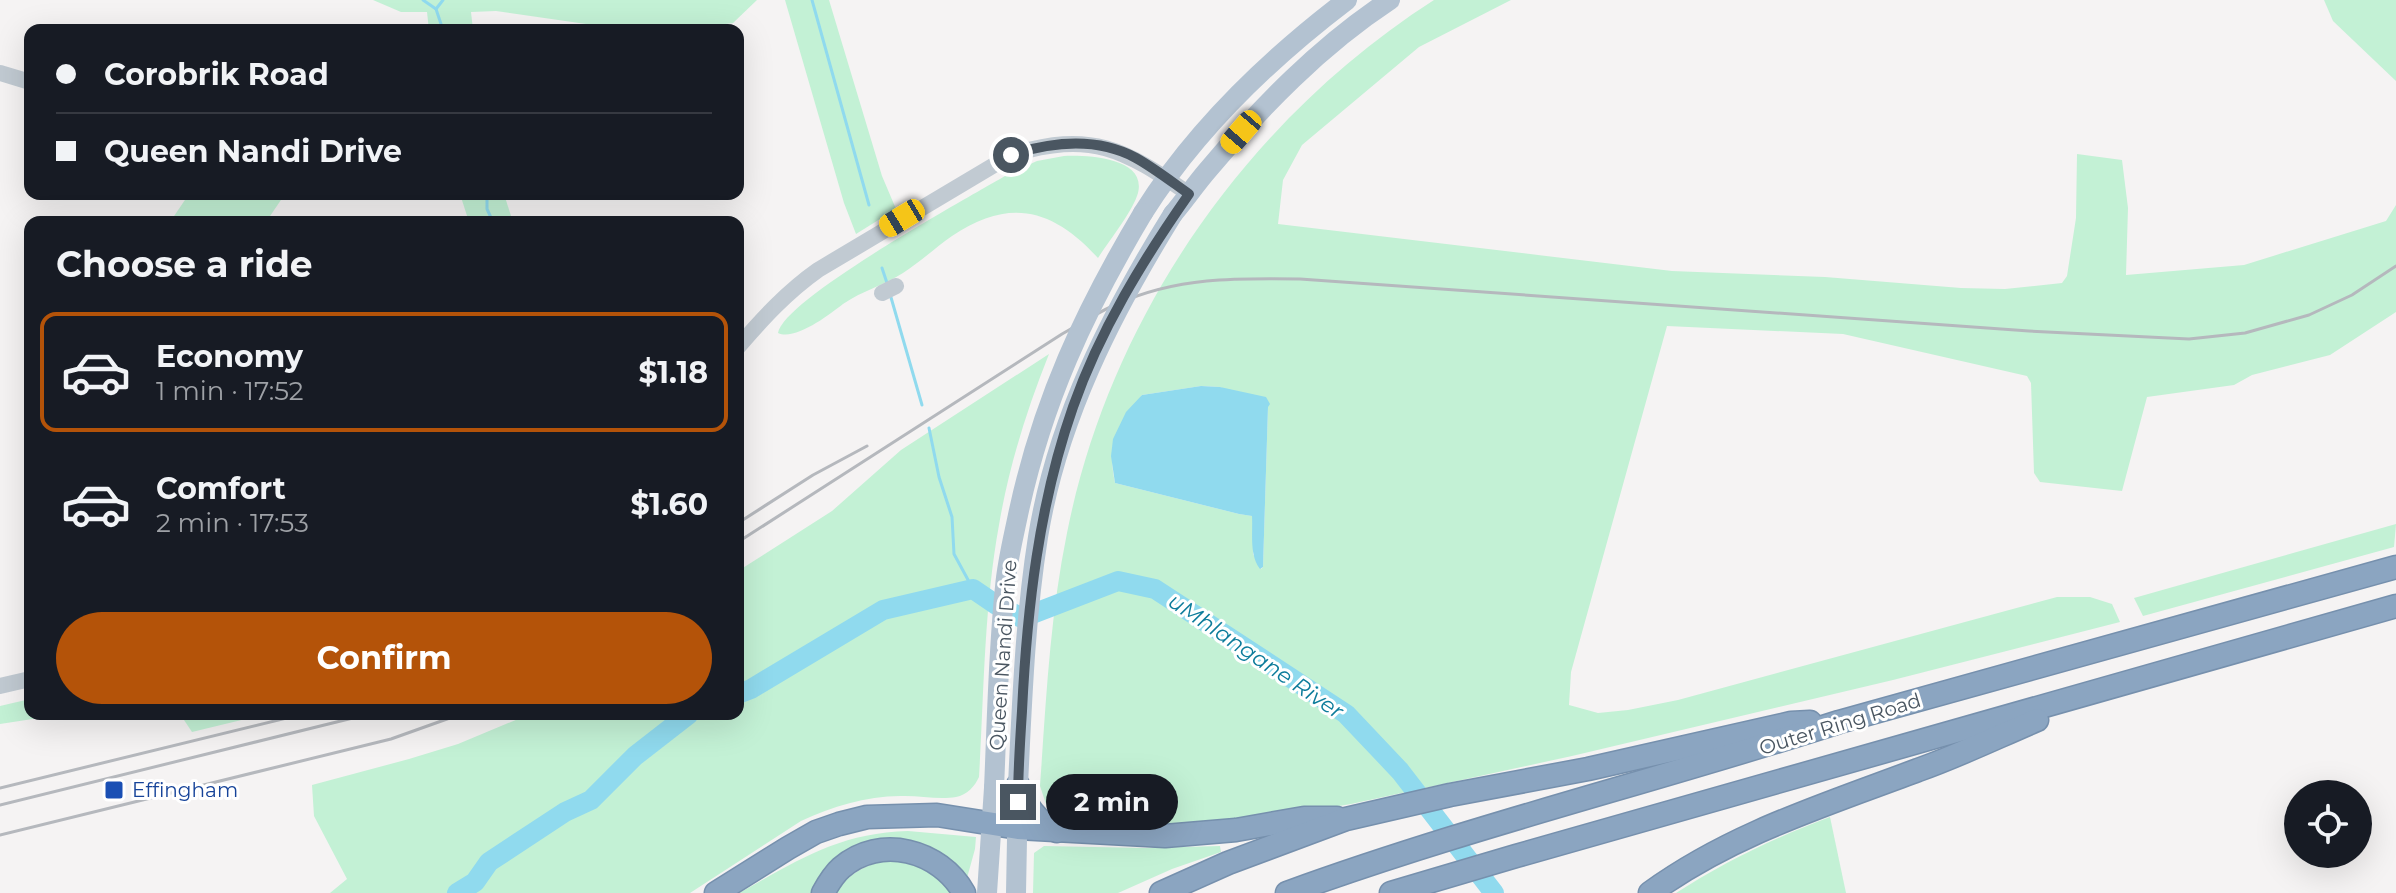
<!DOCTYPE html>
<meta charset="utf-8">
<style>
body{margin:0;font-family:Montserrat,sans-serif;background:#20242c;color:#f1f3f6;height:100vh;display:flex;flex-direction:column;font-size:30px;white-space:nowrap}
*{box-sizing:border-box;margin:0}
p{font-size:26px;color:#9ea1a6}
.icon{flex:none;width:44px;height:44px;fill:none;stroke:currentColor;stroke-width:2;stroke-linecap:round;stroke-linejoin:round}
.map{position:relative;flex:1;overflow:hidden}
.panel{position:absolute;left:24px;top:216px;width:720px;height:504px;display:flex;flex-direction:column;background:#171b24;border-radius:16px;box-shadow:0 8px 32px #0002}
.panel>*{flex:none}
.hud{position:absolute;left:24px;top:24px;width:720px;height:176px;border-radius:16px;box-shadow:0 8px 32px #0002;display:grid;align-content:center;height:176px;padding:0 32px;background:#171b24}
.buttons{position:absolute;left:2284px;top:780px;display:grid;gap:16px}
.buttons a{display:grid;place-items:center;width:88px;height:88px;border-radius:50%;background:#171b24;box-shadow:0 8px 32px #0002;font-size:40px}
.end{position:absolute;width:36px;height:36px;margin:-18px;border:10px solid #4a5661;background:#fff;box-shadow:0 0 0 4px #fff}
.from{border-radius:50%}
.bubble{position:absolute;height:56px;border-radius:28px;background:#171b24;box-shadow:0 8px 32px #0002;font-size:26px;font-weight:700;line-height:56px;text-align:center}
.car{position:absolute;width:24px;height:48px;margin:-24px -12px;border-radius:10px;box-shadow:0 0 6px 2px #0007;background:linear-gradient(#f5c518 24%,#345 0 40%,#f5c518 0 76%,#345 0 86%,#f5c518 0)}
.hud b{display:flex;align-items:center;gap:28px;height:76px;font-size:30px}
.hud b+b{border-top:2px solid #363941}
.hud i{width:20px;height:20px;background:#f1f3f6}
ul{padding:0;list-style:none}
li{display:flex;align-items:center;gap:24px;height:120px;margin:0 16px 12px;padding:0 16px;border:4px solid transparent;border-radius:16px}
li div{flex:1}
li b{display:block;font-size:30px}
li em{font-style:normal;font-weight:700}
li.active{border-color:#b45309}
li>.icon{width:72px;height:72px;stroke-width:1.5}
h2{padding:0 32px;font-size:36px;line-height:96px}
.primary-button{display:flex;gap:16px;margin-top:auto;padding:16px 32px}
.primary-button a{flex:1;height:92px;border-radius:48px;background:#b45309;color:#fff;font-size:32px;font-weight:700;line-height:92px;text-align:center}
.map>svg:first-child{display:block}
.green{fill:#c3f1d5;fill-rule:evenodd}
.water{fill:#90daee}
.lines{fill:none;stroke-linecap:round;stroke-linejoin:round}
.stream{stroke:#90daee;stroke-width:3}
.river{stroke:#90daee;stroke-width:20}
.highway-casing{stroke:#7690ad;stroke-width:25}
.minor{stroke:#c1cad2;stroke-width:16}
.major{stroke:#b3c2d1;stroke-width:20}
.highway{stroke:#8ba5c1;stroke-width:22}
.rail{stroke:#b5b8bd;stroke-width:3}
.major-bridge{stroke:#b3c2d1;stroke-width:20}
.route{stroke:#4a5661;stroke-width:10}
.transit-dot{fill:#1a4fb4;stroke:#fff;stroke-width:3}
.labels{text-anchor:middle;dominant-baseline:central;stroke-width:6;stroke-linejoin:round;paint-order:stroke}
.street-label{font-size:20px;fill:#4a5661;stroke:#fff}
.transit-label{font-size:20px;fill:#164399;stroke:#fff;text-anchor:start}
.water-label{font-size:22px;font-style:italic;fill:#0c7c9b;stroke:#fff}
</style>
<div class="map">
<svg width="2396" height="893" viewBox="0 0 2396 893">
<rect width="100%" height="100%" fill="#f5f3f3"/>
<!-- green -->
<g class="green">
<path d="M 373,0 L 757,0 L 733,23 L 704,27 L 593,25 L 496,11 L 471,12 L 473,30 L 429,30 L 427,12 L 401,12 Z"/>
<path d="M 785,0 L 829,0 L 882,176 L 896,209 L 856,234 L 844,203 Z"/>
<path d="M 1434,0 L 1511,0 L 1419,47 L 1302,145 L 1283,180 L 1278,224 L 1672,271 L 1825,277 L 1961,288 L 2005,289 L 2062,283 L 2067,276 L 2076,218 L 2077,154 L 2122,160 L 2128,208 L 2126,275 L 2244,265 L 2386,221 L 2396,205 L 2396,312 L 2330,355 L 2252,375 L 2234,385 L 2147,397 L 2122,491 L 2040,482 L 2034,473 L 2031,383 L 2027,376 L 1843,334 L 1667,326 L 1571,672 L 1569,705 L 1598,713 L 1628,710 L 1678,700 L 2057,597 L 2090,597 L 2112,604 L 2120,622 L 1893,680 L 1572,756 L 1351,804 L 1269,818 L 1177,827 L 1080,821 L 1057,815 L 1047,807 L 1040,786 C 1046,701 1050,616 1067,533 C 1110,316 1248,119 1434,0 ZM 1201,386 L 1220,387 L 1268,407 L 1263,567 L 1261,569 L 1253,554 L 1253,516 L 1239,514 L 1115,483 C 1106,437 1118,431 1142,395 Z"/>
<path d="M 2324,0 L 2396,0 L 2396,81 L 2333,21 Z"/>
<path d="M 1064,156 C 1086,155 1147,157 1138,193 C 1133,211 1109,241 1098,258 C 1053,209 1010,197 952,236 C 935,248 920,262 903,273 C 884,285 862,291 843,304 C 829,315 795,341 778,333 C 784,298 973,195 1012,172 L 1037,161 Z"/>
<path d="M 189,194 L 285,194 L 266,222 L 170,222 Z"/>
<path d="M 460,194 L 504,194 L 513,222 L 469,222 Z"/>
<path d="M 1049,354 C 1027,409 1009,466 999,525 C 984,607 984,693 979,777 C 975,786 967,795 956,797 C 940,800 922,796 905,796 C 868,795 834,806 801,821 L 690,893 L 330,893 L 347,879 L 314,816 L 312,785 L 409,759 L 458,744 L 530,714 L 738,714 L 738,571 L 832,511 L 901,450 Z"/>
<path d="M 2396,524 L 2394,547 L 2143,616 L 2134,598 Z"/>
<path d="M 30,699 L 30,714 L 65,714 L 0,724 L 0,706 Z"/>
<path d="M 180,714 L 266,714 L 192,732 Z"/>
<path d="M 1830,817 L 1846,893 L 1676,893 C 1724,862 1776,837 1830,817 Z"/>
<path d="M 908,831 L 976,837 L 975,849 L 967,878 C 948,853 920,836 887,839 C 881,839 874,840 869,842 C 850,853 833,871 816,885 L 812,893 L 739,893 C 797,861 838,833 908,831 Z"/>
<path d="M 1044,846 L 1145,848 L 1220,846 L 1221,852 L 1172,869 L 1118,893 L 1033,893 L 1034,853 Z"/>
<path d="M 895,860 C 920,863 936,874 952,893 L 835,893 C 850,872 869,862 895,860 Z"/>
</g>
<!-- water -->
<path class="water" d="M 1201,386 L 1220,387 L 1266,397 L 1270,404 L 1268,407 L 1263,567 L 1260,569 C 1249,555 1253,533 1252,516 L 1239,514 L 1115,483 L 1111,456 L 1113,439 L 1126,412 L 1142,395 Z"/>
<g class="lines">
<!-- stream -->
<g class="stream">
<path d="M 423,0 L 436,9 L 443,30"/>
<path d="M 812,0 L 869,205"/>
<path d="M 436,9 L 443,0"/>
<path d="M 487,194 L 487,209 L 493,222"/>
<path d="M 882,268 L 887,283"/>
<path d="M 890,294 L 922,405"/>
<path d="M 929,428 L 939,477 L 952,517 L 954,554 L 973,589"/>
<path d="M 738,692 L 746,691"/>
</g>
<!-- river -->
<g class="river">
<path d="M 738,694 L 751,689 L 883,610 L 973,589 L 995,604 L 1022,618 L 1118,581 L 1155,589 L 1346,714 L 1400,771 L 1494,893"/>
<path d="M 457,893 L 475,882 L 489,862 L 565,812 L 591,800 L 635,756 L 689,714"/>
</g>
<defs>
<g id="highway">
<path d="M 1018,785 C 1027,807 1035,820 1057,831"/>
<path d="M 716,893 L 788,848 L 816,832 L 839,824 L 867,817 L 937,815 L 1018,828 L 1165,836 L 1236,830 L 1304,818 L 1337,818"/>
<path d="M 823,893 C 828,884 833,875 841,868 C 880,834 940,850 964,893"/>
<path d="M 1161,893 L 1228,863 L 1346,819 L 1450,795 L 1588,769 L 1791,723 L 1810,722"/>
<path d="M 1287,893 C 1468,827 1656,781 1839,722 L 2396,567"/>
<path d="M 1391,893 L 1516,856 L 2396,606"/>
<path d="M 1650,893 C 1731,834 1825,805 1918,770 C 1958,756 1997,737 2037,720"/>
</g>
</defs>
<!-- highway casing -->
<use href="#highway" class="highway-casing"/>
<!-- minor -->
<g class="minor">
<path d="M 0,73 L 30,82"/>
<path d="M 882,293 L 896,286"/>
<path d="M 738,347 C 763,318 787,292 818,270 L 1011,155 C 1091,130 1124,149 1189,194"/>
<path d="M 0,686 L 30,679"/>
</g>
<!-- major -->
<g class="major">
<path d="M 1143,213 C 1196,129 1268,60 1347,0"/>
<path d="M 1173,214 C 1185,200 1195,185 1207,171 C 1261,107 1320,46 1390,0"/>
<path d="M 987,893 L 994,788"/>
<path d="M 1016,893 L 1018,785"/>
</g>
<!-- highway -->
<use href="#highway" class="highway"/>
<!-- rail -->
<g class="rail">
<path d="M 738,523 L 813,475 L 867,446"/>
<path d="M 738,542 L 1062,334 C 1080,324 1098,312 1117,304 C 1177,277 1236,278 1300,279 L 2029,331 L 2189,339 L 2245,333 L 2309,315 L 2352,295 L 2396,266"/>
<path d="M 0,788 L 303,714"/>
<path d="M 0,805 L 369,714"/>
<path d="M 0,835 L 391,739 L 461,714"/>
</g>
<!-- major-bridge -->
<g class="major-bridge">
<path d="M 1018,785 C 1022,702 1025,619 1038,537 C 1057,420 1111,314 1173,214"/>
<path d="M 994,788 C 997,721 998,654 1005,587 C 1007,563 1013,539 1018,515 C 1042,402 1084,312 1143,213"/>
</g>
</g>
<g class="lines">
<!-- route -->
<path class="route" d="M 1011,155 C 1051,142 1097,137 1136,158 C 1154,168 1172,182 1189,194 C 1143,260 1100,330 1073,407 C 1039,504 1027,608 1022,711 C 1020,741 1018,771 1018,802"/>
</g>
<!-- markers -->
<rect class="transit-dot" x="104" y="780" width="20" height="20" rx="4"/>
<g class="labels">
<!-- street labels -->
<g class="street-label">
<text transform="translate(1003 655) rotate(-86)">Queen Nandi Drive</text>
<text transform="translate(1840 724) rotate(-17)">Outer Ring Road</text>
</g>
<!-- transit labels -->
<g class="transit-label">
<text x="132" y="790">Effingham</text>
</g>
<!-- water labels -->
<g class="water-label">
<text transform="translate(1256 656) rotate(34)">uMhlangane River</text>
</g>
</g>
</svg>
<div class="buttons">
<a><svg class="icon" aria-label="locate" viewBox="0 0 24 24"><circle cx="12" cy="12" r="6"/><path d="M12 2v4M12 18v4M2 12h4M18 12h4"/></svg></a>
</div>
<i class="end from" style="left:1011px;top:155px"></i>
<i class="end" style="left:1018px;top:802px"></i>
<div class="bubble" style="left:1046px;top:774px;width:132px">2 min</div>
<i class="car" style="left:1241px;top:132px;rotate:221deg"></i>
<i class="car" style="left:902px;top:218px;rotate:239deg"></i>
<div class="hud">
<b><i class="from"></i>Corobrik Road</b>
<b><i></i>Queen Nandi Drive</b>
</div>
<section class="panel">
<h2>Choose a ride</h2>
<ul>
<li class="active"><svg class="icon" aria-label="car" viewBox="0 0 24 24"><path d="M5 17H2v-5l4-1 3-4h7l3 4 3 1v5h-3M9 17h6M6 11h13"/><circle cx="7" cy="17" r="2"/><circle cx="17" cy="17" r="2"/></svg><div><b>Economy</b><p>1 min · 17:52</p></div><em>$1.18</em></li>
<li><svg class="icon" aria-label="car" viewBox="0 0 24 24"><path d="M5 17H2v-5l4-1 3-4h7l3 4 3 1v5h-3M9 17h6M6 11h13"/><circle cx="7" cy="17" r="2"/><circle cx="17" cy="17" r="2"/></svg><div><b>Comfort</b><p>2 min · 17:53</p></div><em>$1.60</em></li>
</ul>
<div class="primary-button"><a>Confirm</a></div>
</section>
</div>
